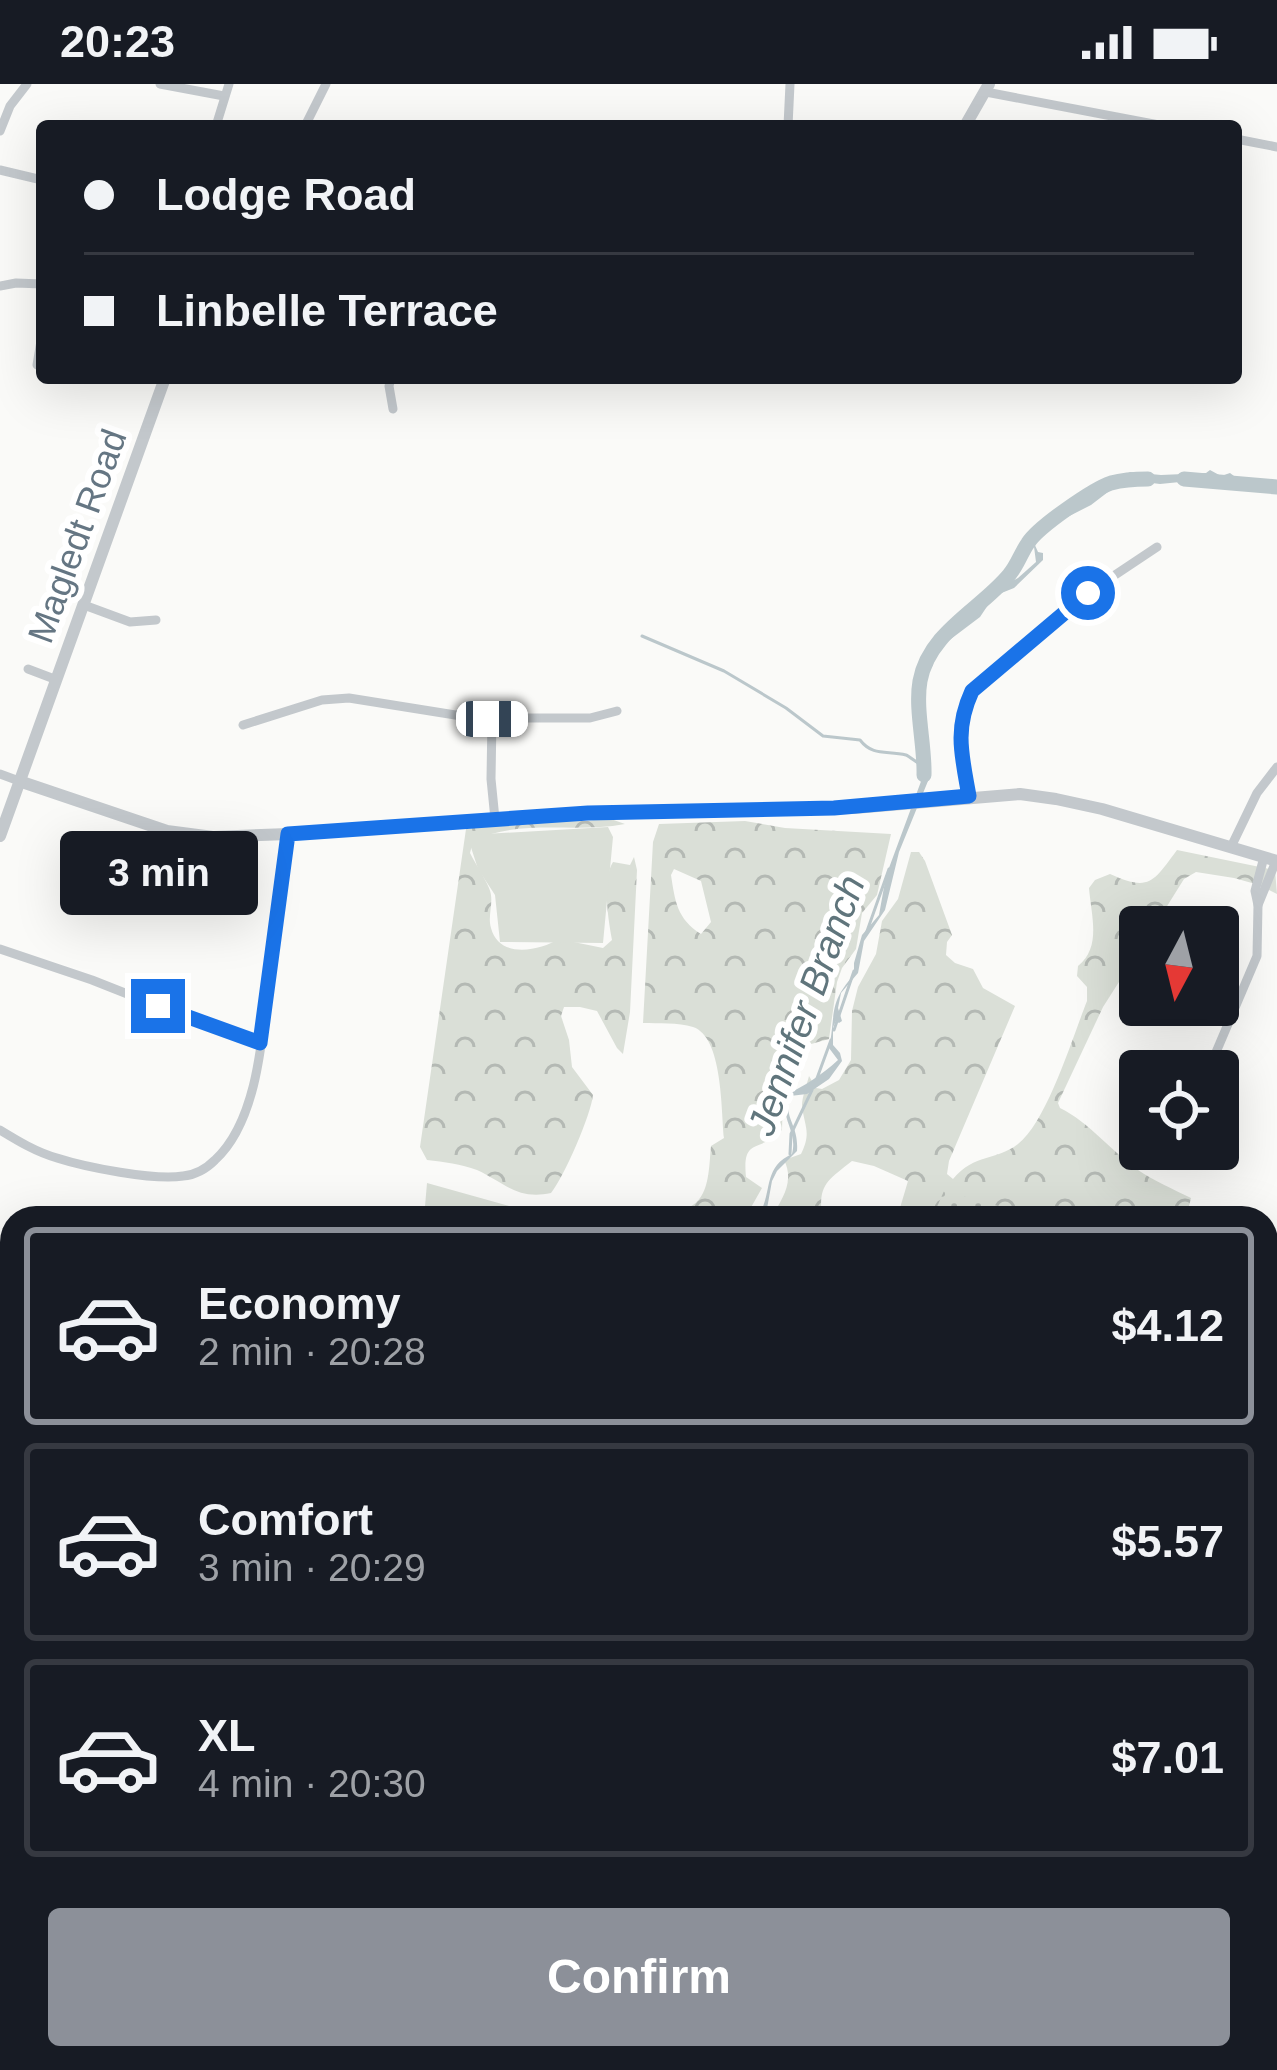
<!DOCTYPE html>
<meta charset="utf-8">
<style>
body{margin:0;font-family:Arial,sans-serif;background:#242831;color:#f1f3f6;height:100vh;display:flex;flex-direction:column;font-size:45px;white-space:nowrap}
*{box-sizing:border-box;margin:0}
p{font-size:39px;color:#9ea1a6}
.icon{flex:none;width:66px;height:66px;fill:none;stroke:currentColor;stroke-width:2;stroke-linecap:round;stroke-linejoin:round}
.map{position:relative;flex:1;overflow:hidden}
.details{position:absolute;left:0px;top:1122px;width:1278px;height:864px;display:flex;flex-direction:column;background:#171b24;border-radius:36px 36px 0 0;box-shadow:0 12px 48px #0002}
.details>*{flex:none}
.top-card{position:absolute;left:36px;top:36px;width:1206px;height:264px;border-radius:12px;box-shadow:0 12px 48px #0002;display:grid;align-content:center;height:264px;padding:0 48px;background:#171b24}
.needle{width:78px;rotate:187deg}
.fabs{position:absolute;left:1119px;top:822px;display:grid;gap:24px}
.fabs a{display:grid;place-items:center;width:120px;height:120px;border-radius:12px;background:#171b24;box-shadow:0 12px 48px #0002;font-size:60px}
.end{position:absolute;width:54px;height:54px;margin:-27px;border:15px solid #1a73e8;background:#fff;box-shadow:0 0 0 6px #fff}
.from{border-radius:50%}
.bubble{position:absolute;height:84px;border-radius:12px;background:#171b24;box-shadow:0 12px 48px #0002;font-size:39px;font-weight:700;line-height:84px;text-align:center}
.car{position:absolute;width:36px;height:72px;margin:-36px -18px;border-radius:15px;box-shadow:0 0 9px 3px #0007;background:linear-gradient(#fff 24%,#345 0 40%,#fff 0 76%,#345 0 86%,#fff 0)}
.top-card b{display:flex;align-items:center;gap:42px;height:114px;font-size:45px}
.top-card b+b{border-top:3px solid #363941}
.top-card i{width:30px;height:30px;background:#f1f3f6}
ul{padding:21px 0 0;list-style:none}
li{display:flex;align-items:center;gap:36px;height:198px;margin:0 24px 18px;padding:0 24px;border:6px solid #363941;border-radius:12px}
li div{flex:1}
li b{display:block;font-size:45px}
li em{font-style:normal;font-weight:700}
li.on{border-color:#8c9099}
li>.icon{width:108px;height:108px;stroke-width:1.5}
.action{display:flex;gap:24px;margin-top:auto;padding:24px 48px}
.action a{flex:1;height:138px;border-radius:12px;background:#8c9099;color:#fff;font-size:48px;font-weight:700;line-height:138px;text-align:center}
.status{display:flex;justify-content:space-between;align-items:center;height:84px;padding:0 60px;background:#171b24;direction:ltr}
.status svg{height:33px;fill:currentColor}
.map>svg:first-child{display:block}
.forest{fill:url(#forest-crowns);fill-rule:evenodd}
.park{fill:url(#park-dots)}
.garden{fill:#dadfd7}
.water{fill:#bbc7cb}
.lines{fill:none;stroke-linecap:round;stroke-linejoin:round}
.stream{stroke:#bbc7cb;stroke-width:3}
.river{stroke:#bbc7cb;stroke-width:15}
.minor{stroke:#c3c8cc;stroke-width:9}
.tertiary{stroke:#c3c8cc;stroke-width:12}
.route{stroke:#1a73e8;stroke-width:15}
.labels{text-anchor:middle;dominant-baseline:central;stroke-width:12;stroke-linejoin:round;paint-order:stroke}
.street-label{font-size:36px;fill:#657683;stroke:#fff}
.water-label{font-size:39px;font-style:italic;fill:#60757c;stroke:#fff}
</style>
<div class="status"><b>20:23</b><svg viewBox="0 0 49 12"><path d="M0 12V9h3v3zM5 12V6h3v6zM10 12V3h3v9zM15 12V0h3v12zM26 1h20v11H26zM47 4h2v5h-2z"/></svg></div>
<div class="map">
<svg width="1277" height="1986" viewBox="0 0 1277 1986">
<defs>
<pattern id="forest-crowns" width="20" height="18" patternUnits="userSpaceOnUse" patternTransform="scale(3)"><rect width="20" height="18" fill="#dadfd7"/><path d="M2 6a3 3 0 1 1 6 0M12 15a3 3 0 1 1 6 0" fill="none" stroke="#b4b9b4"/></pattern>
<pattern id="park-dots" width="8" height="8" patternUnits="userSpaceOnUse" patternTransform="scale(3)"><rect width="8" height="8" fill="#dadfd7"/><path d="M2 2h.1M6 6h.1" fill="none" stroke="#b4b9b4" stroke-width="1.8" stroke-linecap="round"/></pattern>
</defs>
<rect width="100%" height="100%" fill="#fafaf8"/>
<!-- forest -->
<g class="forest">
<path d="M 608,734 L 625,740 C 574,750 521,734 473,757 L 470,769 C 476,781 484,792 489,804 C 495,817 487,831 491,844 C 499,875 539,867 559,855 L 603,864 L 612,856 C 608,834 602,796 613,778 L 630,781 L 634,773 L 637,786 L 630,928 L 623,970 L 617,964 L 597,927 L 580,923 L 564,923 L 561,932 L 569,956 L 572,983 L 593,1011 C 591,1031 564,1093 551,1109 C 517,1116 505,1099 477,1086 C 461,1080 444,1078 427,1076 L 420,1063 L 466,745 L 531,736 L 586,737 Z"/>
<path d="M 745,737 L 785,744 L 891,750 L 877,811 L 862,829 L 856,865 L 842,884 L 837,898 L 829,955 L 797,964 L 790,969 L 783,1009 L 782,1046 C 759,1070 742,1052 746,1093 L 762,1104 L 745,1134 L 664,1134 C 672,1130 684,1127 693,1121 C 710,1110 709,1081 711,1062 L 724,1054 C 721,1026 723,953 693,943 C 678,938 658,940 643,939 L 653,758 L 659,740 ZM 674,785 L 701,797 L 711,838 L 701,850 C 677,835 675,817 671,791 Z"/>
<path d="M 1177,766 L 1275,786 L 1277,810 L 1259,801 L 1234,794 L 1196,788 L 1184,795 L 1154,843 L 1140,843 L 1140,865 L 1103,923 L 1058,1019 L 1060,1024 C 1089,1038 1111,1067 1138,1086 C 1154,1097 1173,1105 1191,1114 L 1186,1134 L 897,1134 L 908,1097 L 874,1082 L 852,1077 C 827,1097 818,1100 822,1134 L 771,1134 C 782,1115 795,1098 784,1076 L 801,1070 C 812,1048 804,1042 802,1021 C 802,1013 807,1000 809,992 L 816,1004 L 822,1005 L 839,996 L 851,976 L 852,927 L 858,903 L 876,870 L 882,837 L 898,815 L 911,768 L 919,768 L 925,777 L 952,851 L 947,858 L 946,871 L 955,879 L 973,885 L 983,904 L 1015,922 L 949,1077 L 947,1090 L 953,1095 C 975,1069 996,1077 1018,1060 C 1047,1038 1073,952 1087,917 L 1087,903 L 1077,892 L 1078,882 C 1102,863 1091,831 1089,804 L 1095,796 L 1110,790 C 1150,808 1153,798 1177,766 Z"/>
</g>
<!-- park -->
<g class="park">
<path d="M 944,1107 L 1041,1134 L 932,1134 Z"/>
<path d="M 1266,1198 L 1277,1202 L 1277,1986 L 153,1986 L 157,1974 L 1266,1974 Z"/>
</g>
<!-- garden -->
<g class="garden">
<path d="M 608,743 L 613,753 L 603,859 L 500,858 L 495,811 L 478,785 L 467,751 Z"/>
<path d="M 427,1099 L 520,1125 L 517,1134 L 424,1134 Z"/>
</g>
<!-- water -->
<path class="water" d="M 1210,386 L 1221,392 L 1230,389 L 1238,395 L 1277,396 L 1277,403 L 1200,396 L 1160,400 L 1128,396 L 1121,398 L 1091,421 L 1040,447 L 1034,459 L 1038,468 L 1043,469 L 1043,476 L 1014,504 L 994,512 L 980,533 L 935,567 L 933,581 L 918,604 L 927,636 L 928,697 L 899,768 L 885,826 L 864,857 L 858,889 L 841,909 L 838,924 L 842,937 L 839,939 L 836,937 L 833,943 L 833,961 L 840,969 L 842,977 L 829,995 L 807,1010 L 790,1012 C 783,1035 799,1040 797,1067 L 777,1087 L 772,1097 L 766,1130 L 764,1134 L 757,1134 C 774,1110 761,1084 792,1070 C 798,1047 780,1036 786,1011 C 804,1002 822,991 838,976 L 829,964 C 836,931 828,919 854,891 L 854,879 L 862,851 L 879,831 L 886,792 L 923,692 L 925,638 L 918,622 L 916,603 L 919,589 L 945,553 L 976,530 L 981,519 L 994,507 L 1018,494 L 1036,478 L 1033,455 L 1044,439 L 1073,428 L 1094,415 L 1105,401 L 1130,388 L 1161,391 L 1206,389 Z"/>
<g class="lines">
<!-- stream -->
<g class="stream">
<path d="M 642,552 L 724,587 L 786,624 L 823,652 L 860,656 C 873,673 888,666 906,671 C 909,672 920,681 923,682"/>
<path d="M 866,850 L 889,785"/>
<path d="M 834,946 L 854,887"/>
<path d="M 816,997 L 831,956"/>
<path d="M 790,1070 L 791,1050 L 812,1006"/>
</g>
<!-- river -->
<g class="river">
<path d="M 1184,395 L 1277,403"/>
<path d="M 924,691 C 925,662 915,625 920,597 C 929,548 980,526 1009,491 C 1017,482 1021,469 1028,459 C 1038,443 1093,405 1111,399 C 1122,396 1137,395 1148,395"/>
</g>
<!-- minor -->
<g class="minor">
<path d="M 160,0 L 224,12"/>
<path d="M 986,8 L 1164,42"/>
<path d="M 216,42 L 229,0"/>
<path d="M 305,42 L 326,0"/>
<path d="M 788,42 L 790,0"/>
<path d="M 0,47 L 10,22 L 27,0"/>
<path d="M 1236,55 L 1277,63"/>
<path d="M 0,86 L 42,96"/>
<path d="M 0,202 L 16,199 L 42,200"/>
<path d="M 37,281 L 42,251"/>
<path d="M 391,294 L 389,302 L 393,325"/>
<path d="M 84,521 L 130,538 L 156,536"/>
<path d="M 28,585 L 57,596"/>
<path d="M 492,635 L 491,695 L 495,735"/>
<path d="M 243,641 L 322,616 L 349,614 L 474,634 L 590,634 L 617,627"/>
<path d="M 0,690 L 19,697"/>
<path d="M 969,713 C 962,672 953,645 972,607 L 1088,509 L 1157,463"/>
<path d="M 1231,763 L 1257,709 L 1277,683"/>
<path d="M 1258,821 L 1276,777"/>
<path d="M 0,865 L 92,896 L 188,934 L 260,959"/>
<path d="M 1208,987 L 1257,872 L 1258,821 L 1255,807 L 1264,773"/>
<path d="M 0,1046 C 18,1057 36,1068 57,1074 C 85,1083 155,1097 183,1092 C 195,1091 207,1084 215,1076 C 262,1033 263,936 271,877 C 277,835 286,793 288,750"/>
<path d="M 0,1786 L 12,1791"/>
<path d="M 90,1986 L 92,1974"/>
</g>
<!-- tertiary -->
<g class="tertiary">
<path d="M 965,42 L 989,0"/>
<path d="M 19,697 L 167,747 L 213,753 L 288,750 L 588,729 L 854,724 L 1020,710 L 1056,715 L 1102,725 L 1277,777"/>
<path d="M 0,752 L 165,294"/>
</g>
</g>
<g class="lines">
<!-- route -->
<path class="route" d="M 158,922 L 260,959 L 288,750 L 588,729 L 834,724 L 969,712 C 962,672 954,646 972,607 L 1088,509"/>
</g>
<g class="labels">
<!-- street labels -->
<g class="street-label">
<text transform="translate(77 452) rotate(-70)">Magledt Road</text>
</g>
<!-- water labels -->
<g class="water-label">
<text transform="translate(806 921) rotate(-70)">Jennifer Branch</text>
</g>
</g>
</svg>
<div class="fabs">
<a><svg class="needle" viewBox="-14 -14 28 28"><path d="M0-13l5 13h-10z" fill="#e53935"/><path d="M0 13l5-13h-10z" fill="#9ea1a6"/></svg></a>
<a><svg class="icon" aria-label="locate" viewBox="0 0 24 24"><circle cx="12" cy="12" r="6"/><path d="M12 2v4M12 18v4M2 12h4M18 12h4"/></svg></a>
</div>
<i class="end from" style="left:1088px;top:509px"></i>
<i class="end" style="left:158px;top:922px"></i>
<div class="bubble" style="left:60px;top:747px;width:198px">3 min</div>
<i class="car" style="left:492px;top:635px;rotate:90deg"></i>
<div class="top-card">
<b><i class="from"></i>Lodge Road</b>
<b><i></i>Linbelle Terrace</b>
</div>
<section class="details">
<ul>
<li class="on"><svg class="icon" aria-label="car" viewBox="0 0 24 24"><path d="M5 17H2v-5l4-1 3-4h7l3 4 3 1v5h-3M9 17h6M6 11h13"/><circle cx="7" cy="17" r="2"/><circle cx="17" cy="17" r="2"/></svg><div><b>Economy</b><p>2 min · 20:28</p></div><em>$4.12</em></li>
<li><svg class="icon" aria-label="car" viewBox="0 0 24 24"><path d="M5 17H2v-5l4-1 3-4h7l3 4 3 1v5h-3M9 17h6M6 11h13"/><circle cx="7" cy="17" r="2"/><circle cx="17" cy="17" r="2"/></svg><div><b>Comfort</b><p>3 min · 20:29</p></div><em>$5.57</em></li>
<li><svg class="icon" aria-label="car" viewBox="0 0 24 24"><path d="M5 17H2v-5l4-1 3-4h7l3 4 3 1v5h-3M9 17h6M6 11h13"/><circle cx="7" cy="17" r="2"/><circle cx="17" cy="17" r="2"/></svg><div><b>XL</b><p>4 min · 20:30</p></div><em>$7.01</em></li>
</ul>
<div class="action"><a>Confirm</a></div>
</section>
</div>
